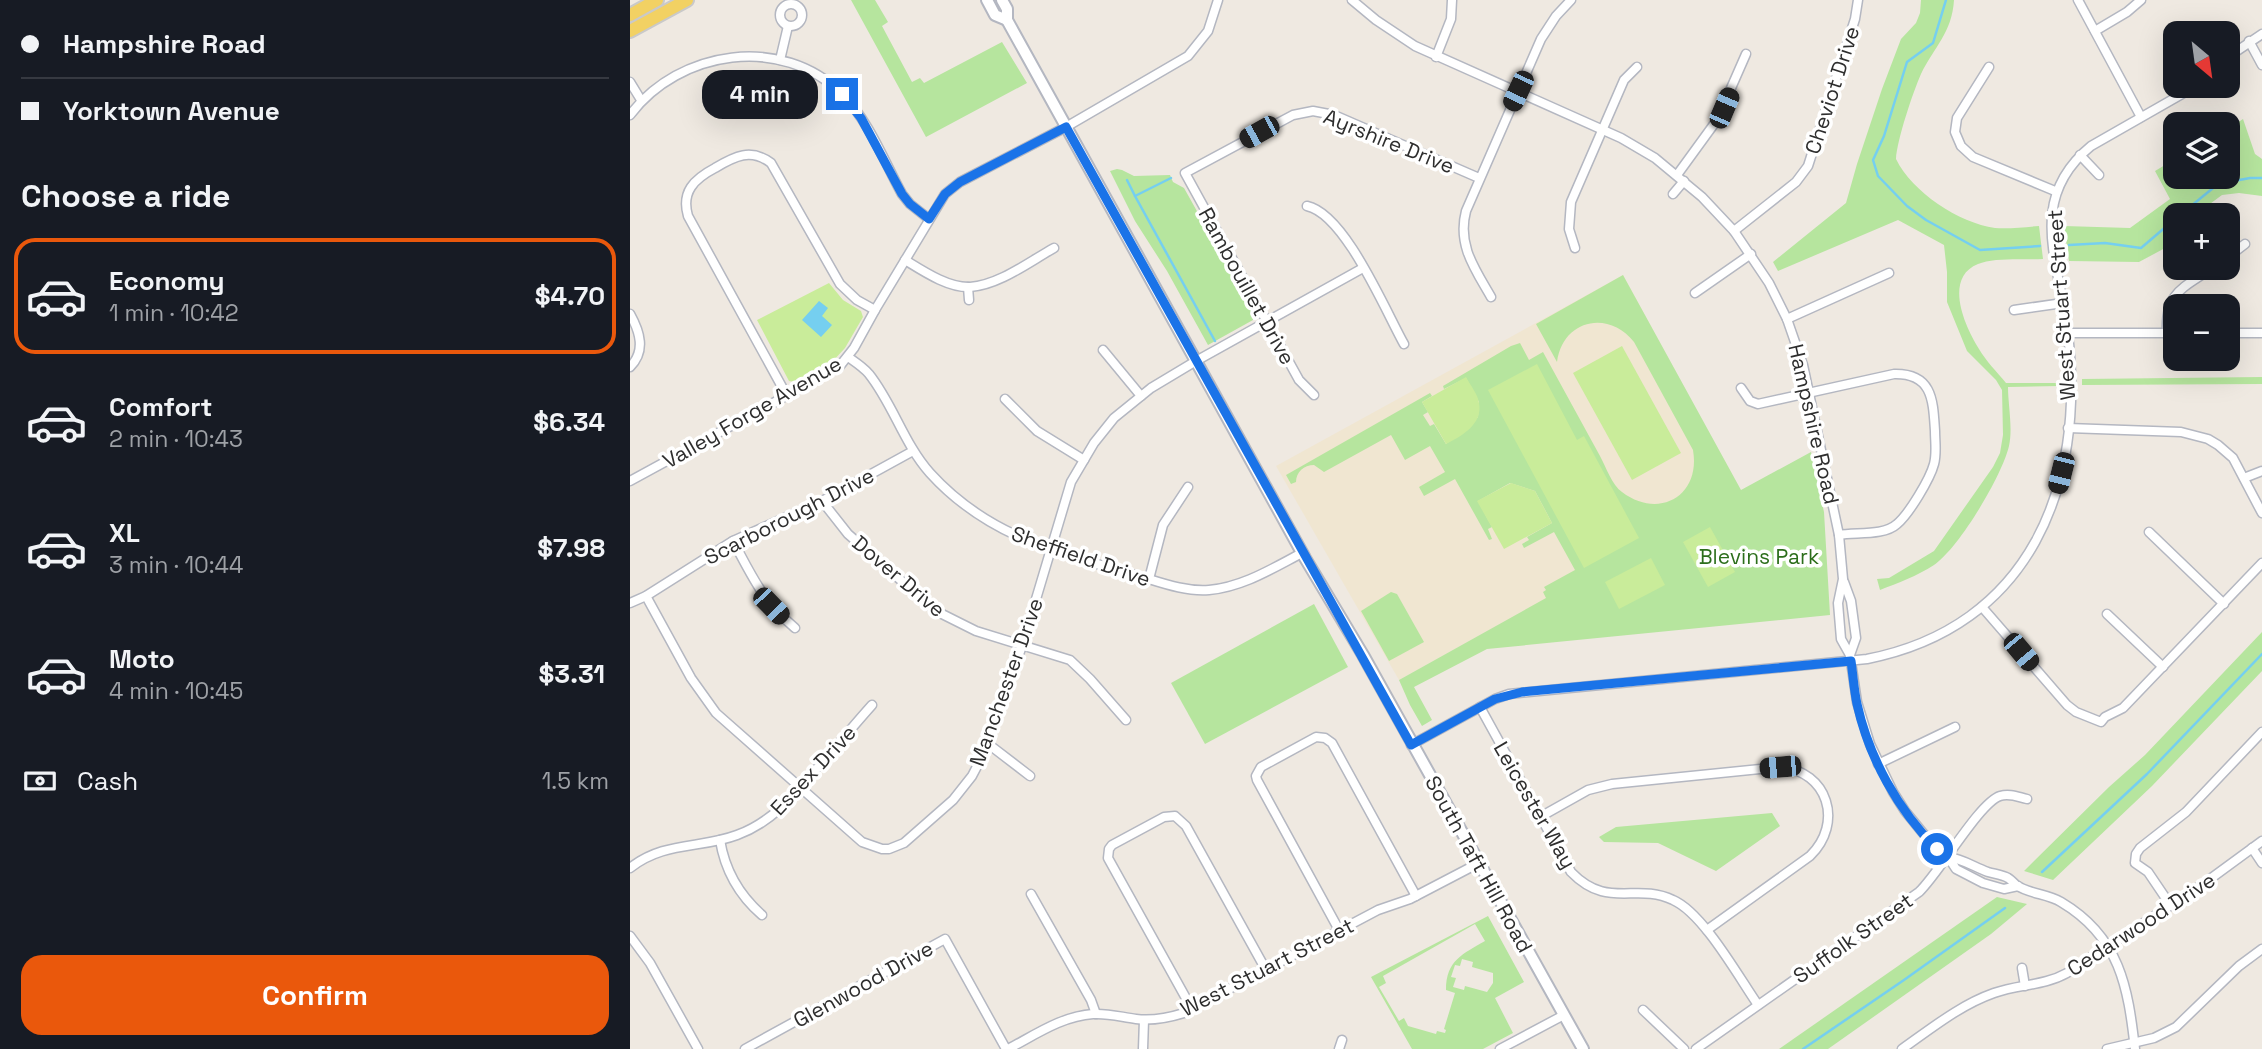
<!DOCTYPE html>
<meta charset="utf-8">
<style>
body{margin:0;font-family:"Space Grotesk",sans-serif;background:#20242c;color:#f1f3f6;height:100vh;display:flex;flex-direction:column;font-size:26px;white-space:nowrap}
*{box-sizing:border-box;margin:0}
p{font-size:23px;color:#9ea1a6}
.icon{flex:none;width:38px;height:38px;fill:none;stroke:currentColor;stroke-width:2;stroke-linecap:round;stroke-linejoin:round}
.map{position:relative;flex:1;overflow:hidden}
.sheet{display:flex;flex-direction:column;background:#171b24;width:630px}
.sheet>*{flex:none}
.banner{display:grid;align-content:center;height:154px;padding:0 21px;background:#171b24}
.needle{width:46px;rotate:151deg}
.controls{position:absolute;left:1533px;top:21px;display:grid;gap:14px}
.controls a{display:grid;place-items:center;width:77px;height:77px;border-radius:14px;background:#171b24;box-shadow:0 7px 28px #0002;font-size:35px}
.end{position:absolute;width:32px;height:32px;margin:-16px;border:9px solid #1a73e8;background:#fff;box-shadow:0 0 0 4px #fff}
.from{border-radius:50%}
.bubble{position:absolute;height:49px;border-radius:21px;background:#171b24;box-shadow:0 7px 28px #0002;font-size:23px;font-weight:700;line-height:49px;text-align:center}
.car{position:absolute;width:21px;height:42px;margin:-21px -10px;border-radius:9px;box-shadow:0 0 5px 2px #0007;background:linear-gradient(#222 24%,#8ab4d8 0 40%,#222 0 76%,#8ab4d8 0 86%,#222 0)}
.banner b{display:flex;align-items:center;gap:24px;height:66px;font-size:26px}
.banner b+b{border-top:2px solid #363941}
.banner i{width:18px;height:18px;background:#f1f3f6}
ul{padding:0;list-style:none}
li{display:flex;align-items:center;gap:21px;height:116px;margin:0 14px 10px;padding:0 7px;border:4px solid transparent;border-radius:21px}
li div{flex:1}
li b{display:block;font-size:26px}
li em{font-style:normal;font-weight:700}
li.current{border-color:#ea580c}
li>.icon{width:63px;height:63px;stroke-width:1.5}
h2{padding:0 21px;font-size:32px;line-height:84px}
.pay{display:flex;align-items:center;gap:18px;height:77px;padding:0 21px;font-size:26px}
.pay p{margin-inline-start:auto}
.button{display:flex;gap:14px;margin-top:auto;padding:14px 21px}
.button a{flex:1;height:80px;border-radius:21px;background:#ea580c;color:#fff;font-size:28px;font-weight:700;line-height:80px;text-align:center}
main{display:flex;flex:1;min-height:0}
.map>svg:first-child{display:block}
.education{fill:#f0e6d1}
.green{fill:#b6e59e;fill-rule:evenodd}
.pitch{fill:#c9ec9a}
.water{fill:#75cff0}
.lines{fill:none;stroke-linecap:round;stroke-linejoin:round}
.stream{stroke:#75cff0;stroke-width:2.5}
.street-casing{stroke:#b4b7c1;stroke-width:11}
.secondary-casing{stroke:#b4b7c1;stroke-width:14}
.primary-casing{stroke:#c9c9c9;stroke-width:16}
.street{stroke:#fff;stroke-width:8}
.secondary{stroke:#fff;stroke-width:10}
.primary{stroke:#f2d163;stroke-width:12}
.route{stroke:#1a73e8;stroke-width:9}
.labels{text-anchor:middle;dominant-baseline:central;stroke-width:7;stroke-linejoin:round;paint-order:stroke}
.street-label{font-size:21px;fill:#2e2e2e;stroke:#fff}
.park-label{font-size:21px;fill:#2c6e1b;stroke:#fff}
</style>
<main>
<section class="sheet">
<div class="banner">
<b><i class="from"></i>Hampshire Road</b>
<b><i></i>Yorktown Avenue</b>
</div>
<h2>Choose a ride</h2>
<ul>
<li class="current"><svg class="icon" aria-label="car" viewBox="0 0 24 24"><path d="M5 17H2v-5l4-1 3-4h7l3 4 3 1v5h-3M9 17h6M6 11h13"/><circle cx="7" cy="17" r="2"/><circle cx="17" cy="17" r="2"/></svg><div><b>Economy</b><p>1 min · 10:42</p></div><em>$4.70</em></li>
<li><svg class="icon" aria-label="car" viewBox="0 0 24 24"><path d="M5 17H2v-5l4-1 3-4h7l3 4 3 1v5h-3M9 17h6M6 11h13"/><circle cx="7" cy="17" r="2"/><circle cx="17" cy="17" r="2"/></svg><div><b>Comfort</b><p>2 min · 10:43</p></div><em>$6.34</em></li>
<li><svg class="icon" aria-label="car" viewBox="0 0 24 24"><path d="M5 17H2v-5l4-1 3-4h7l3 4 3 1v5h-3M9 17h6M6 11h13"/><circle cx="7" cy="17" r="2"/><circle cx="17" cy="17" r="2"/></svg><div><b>XL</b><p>3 min · 10:44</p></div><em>$7.98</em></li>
<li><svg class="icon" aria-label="car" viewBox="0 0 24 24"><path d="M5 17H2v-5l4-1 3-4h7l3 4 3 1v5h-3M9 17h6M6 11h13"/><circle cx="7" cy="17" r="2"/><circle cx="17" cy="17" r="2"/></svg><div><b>Moto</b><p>4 min · 10:45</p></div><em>$3.31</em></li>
</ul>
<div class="pay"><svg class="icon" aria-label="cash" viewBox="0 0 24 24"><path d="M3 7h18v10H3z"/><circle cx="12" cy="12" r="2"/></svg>Cash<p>1.5 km</p></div>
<div class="button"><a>Confirm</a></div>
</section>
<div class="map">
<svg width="1632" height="1049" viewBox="0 0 1632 1049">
<rect width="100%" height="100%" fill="#efe9e1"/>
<!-- education -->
<path class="education" d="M 993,275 L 1111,491 L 769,680 L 646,466 Z"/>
<!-- green -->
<g class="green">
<path d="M 221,0 L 245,0 L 258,22 L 252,26 L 282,82 L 290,78 L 294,83 L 372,42 L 397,83 L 296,137 Z"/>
<path d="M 1291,0 L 1324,0 C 1322,33 1304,47 1291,74 C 1283,92 1267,140 1266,159 C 1282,192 1329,223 1365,228 C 1379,229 1395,227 1409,226 L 1413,259 C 1395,260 1364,257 1348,264 C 1313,278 1335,327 1349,349 C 1356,361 1367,372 1376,383 L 1429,383 L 1429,386 L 1378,387 C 1378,405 1383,428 1379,446 C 1372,476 1329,548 1304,565 C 1287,576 1268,583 1250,590 L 1247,579 L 1259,578 L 1304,551 L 1363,467 L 1370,453 L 1373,435 L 1372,390 L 1366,380 L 1337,351 L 1317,302 L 1317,272 L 1314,245 L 1268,220 L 1148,271 L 1143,262 L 1216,203 L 1227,164 L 1252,89 L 1271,39 L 1286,23 L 1290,13 Z"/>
<path d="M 1613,119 L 1625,154 L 1632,159 L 1632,196 L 1609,193 L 1592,195 L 1565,215 L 1545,215 L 1545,231 L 1533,240 L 1537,247 L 1509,262 L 1439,261 L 1434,226 L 1500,228 L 1540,199 L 1525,171 L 1545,159 L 1545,177 L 1598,177 L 1598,129 Z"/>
<path d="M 487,169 L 492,170 L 504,176 L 540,175 L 543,182 L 554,188 L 624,313 L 623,320 L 578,345 L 537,271 L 505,221 L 480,171 Z"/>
<path d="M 993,275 L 1111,490 L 1181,452 L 1194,512 L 1200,615 L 857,649 L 784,687 L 802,720 L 792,726 L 780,705 L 769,680 L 916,598 L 913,592 L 916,590 L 914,587 L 945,570 L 924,532 L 894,548 L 892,544 L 899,540 L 897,537 L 922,523 L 905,491 L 880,483 L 848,501 L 862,527 L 858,529 L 862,539 L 859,540 L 825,479 L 794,496 L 789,487 L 815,472 L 800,446 L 775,460 L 761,435 L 694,472 L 684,465 C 674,465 666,472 666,482 L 661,484 L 656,475 L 800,393 L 802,396 L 792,402 L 798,412 L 793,415 L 800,426 L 804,424 L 816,444 L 848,417 L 849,402 L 836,378 L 814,389 L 813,386 L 881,346 L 890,343 L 899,360 L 913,352 C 932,387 951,421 970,456 C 976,467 982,485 992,492 C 1029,520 1071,496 1063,450 L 1004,342 C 979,310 933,319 927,362 L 906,324 Z"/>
<path d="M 1632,377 L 1632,384 L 1452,385 L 1452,379 Z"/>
<path d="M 761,592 L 767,594 L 794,642 L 759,661 L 731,611 Z"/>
<path d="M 684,604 L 718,667 L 575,744 L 541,683 Z"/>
<path d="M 1632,632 L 1632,671 L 1522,786 L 1423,880 L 1394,871 L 1479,787 L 1515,755 Z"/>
<path d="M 1142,813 L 1150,826 L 1086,871 L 1028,843 L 974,842 L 969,837 L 986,827 Z"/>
<path d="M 1367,897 L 1397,904 L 1361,934 L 1198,1049 L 1149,1049 Z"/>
<path d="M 858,916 L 894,982 L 865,998 L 883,1033 L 853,1049 L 782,1049 L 741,977 ZM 845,924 L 855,941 C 833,954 816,960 816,990 L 825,993 L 814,1029 L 816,1030 L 815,1033 L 807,1031 L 806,1034 L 778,1026 L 774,1018 L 769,1021 L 749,987 L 756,983 L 753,976 ZM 832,959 L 843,962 L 842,967 L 863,973 L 863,983 L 857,992 L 835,986 L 834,990 L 823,987 L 826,978 L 821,977 L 825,965 L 830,966 Z"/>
</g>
<!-- pitch -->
<g class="pitch">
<path d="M 199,283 L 213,300 L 231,311 L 233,317 L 215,348 L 203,361 L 165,382 L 159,381 L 127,320 Z"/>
<path d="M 992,346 L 1051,453 L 1002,480 L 943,373 Z"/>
<path d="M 907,364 L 947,440 L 954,436 L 1009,538 L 954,568 L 858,390 Z"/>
<path d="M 836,377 C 840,385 848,394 849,403 C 853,424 832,436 816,444 L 792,402 Z"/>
<path d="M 881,483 L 905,491 L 922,523 L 874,549 L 847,501 Z"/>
<path d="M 1080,527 L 1105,572 L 1078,587 L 1053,542 Z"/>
<path d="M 1021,558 L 1035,585 L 989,609 L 975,582 Z"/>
</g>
<!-- water -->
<path class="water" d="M 189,301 L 198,308 L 192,316 L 202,325 L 191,337 L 172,320 Z"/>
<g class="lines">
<!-- stream -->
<g class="stream">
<path d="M 1316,0 L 1303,43 L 1277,62 L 1254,136 L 1243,160 L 1248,176 L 1277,206 L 1296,220 L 1350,250 L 1410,246"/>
<path d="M 497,180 L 505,196 L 541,178"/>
<path d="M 505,196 L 585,341"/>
<path d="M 1550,215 L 1588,184 L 1620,178 L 1632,178"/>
<path d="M 1439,245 L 1475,243 L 1511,248 L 1545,219"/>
<path d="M 1412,872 L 1517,774 L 1632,654"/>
<path d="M 1173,1049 L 1274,980 L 1375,908"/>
</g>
<defs>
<g id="street">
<path d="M 722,0 L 746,20 L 785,46 L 991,138 L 1025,158 L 1072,197 L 1104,231 L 1139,283 L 1157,319 L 1173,365 L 1209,535 L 1213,579 L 1208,603 L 1211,639 L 1220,655 L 1227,702 L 1240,744 L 1263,792 L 1275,811 L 1297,838 L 1318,857 L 1326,869 L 1353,883 L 1374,889 L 1388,886"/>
<path d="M 1448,0 L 1511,117"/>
<circle cx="161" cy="15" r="11"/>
<path d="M 1465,31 L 1497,12 L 1511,0"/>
<path d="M 1619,41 L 1632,65"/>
<path d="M 806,57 L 821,19 L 822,0"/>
<path d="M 1598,57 L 1632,34"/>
<path d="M 150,60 L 158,26"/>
<path d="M 1359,67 L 1327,118 L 1325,132 L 1331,146 L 1343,157 L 1425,191"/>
<path d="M 0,82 L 11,100"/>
<path d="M 0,115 C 49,50 152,34 212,94 C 239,121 254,161 272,194 L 280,204 L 299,219"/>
<path d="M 1450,155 L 1469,175"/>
<path d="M 1047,175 L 1087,120 L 1116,54"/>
<path d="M 1043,194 L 1054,181"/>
<path d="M 677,206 C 715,214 755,310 774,344"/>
<path d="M 1104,231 L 1166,182 L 1178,166 L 1225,19 L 1228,0"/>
<path d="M 945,248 L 939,229 L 941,202 L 994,80 L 1007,67"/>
<path d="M 1598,257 L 1615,244"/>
<path d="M 275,260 C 293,271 318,288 340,287 C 369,285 399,262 424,248"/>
<path d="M 338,287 L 339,300"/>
<path d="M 1065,293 L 1121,254"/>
<path d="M 861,297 C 845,269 827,245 836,211 L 911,39 L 926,16 L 941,0"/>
<path d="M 1384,310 L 1433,303"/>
<path d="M 0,314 C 10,332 16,351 0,367"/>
<path d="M 1157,319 L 1259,273"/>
<path d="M 1438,333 L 1545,333"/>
<path d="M 1537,333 C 1535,292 1552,289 1582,268"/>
<path d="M 1598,333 L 1632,333"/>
<path d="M 473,350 L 511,396"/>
<path d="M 218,357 C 225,362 233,367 239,374 C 263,404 274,444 300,473 C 356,535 425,552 502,574 C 527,581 553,592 579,590 C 613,587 643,568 672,553"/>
<path d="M 1111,388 L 1120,401 L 1128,404 L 1264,374 C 1303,373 1303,401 1305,431 C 1305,442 1307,453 1304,464 C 1300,479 1279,514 1267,524 C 1254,536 1226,532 1209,535"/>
<path d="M 684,395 L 669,380 L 555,173 L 663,115 L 683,111 L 704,115 L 849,178"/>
<path d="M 157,396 L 58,216 C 51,192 64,179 85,168 C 105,156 121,148 141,163 L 210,284 L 227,300 L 245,310"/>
<path d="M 375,399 L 407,431 L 454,460"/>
<path d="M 1438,428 L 1551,432 L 1578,439 L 1588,445 L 1603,458 L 1632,513"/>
<path d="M 1614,478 L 1632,471"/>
<path d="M 0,481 L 209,367 L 224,348 L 245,310 L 315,194 L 330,182 L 436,127 L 558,56 L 578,31 L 588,0"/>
<path d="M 192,501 L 218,534 L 306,611 L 346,631 L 440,660 L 460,679 L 496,720"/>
<path d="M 1519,532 L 1594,604"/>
<path d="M 103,541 C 123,578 132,600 165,628"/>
<path d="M 519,579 L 533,525 L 558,487"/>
<path d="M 1214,582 L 1221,601 L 1226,638 L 1220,655"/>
<path d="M 16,596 L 61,678 L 86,713 L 232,842 L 252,849 L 259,849 L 274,843 L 323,800 L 342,776 L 354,753 L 392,646 L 441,482 L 464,443 L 484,418 L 521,388 L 566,361 L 733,268"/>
<path d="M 0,603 L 16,596 L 103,541 L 192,501 L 283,451"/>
<path d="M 1352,607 L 1437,705 L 1446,712 L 1471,722 L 1475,717 L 1493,708 L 1632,563"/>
<path d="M 1477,614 L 1533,667"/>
<path d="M 850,707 L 941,872 C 978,910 1005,882 1043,900 C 1073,913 1108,976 1128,1005"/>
<path d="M 357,743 L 400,776"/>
<path d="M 781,745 L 865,699 L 879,694 L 1237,659 C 1400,627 1456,486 1438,334 C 1430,263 1395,200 1461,146 L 1566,86"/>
<path d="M 1248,764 L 1325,727"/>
<path d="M 910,817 L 958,790 L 982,784 L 1150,767 C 1198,771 1214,823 1180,856 L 1077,930"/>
<path d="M 90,840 C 95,871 109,895 132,915"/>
<path d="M 1622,848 L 1632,863"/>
<path d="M 1318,857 C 1333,859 1344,867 1358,872 C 1365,874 1373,875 1378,878 C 1380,879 1385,884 1386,885 C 1399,894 1418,894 1431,902 C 1490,937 1498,987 1505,1049"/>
<path d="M 0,868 C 34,841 70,849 107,835 C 143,822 165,794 189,766 C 207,746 224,725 242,705"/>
<path d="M 401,894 L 461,1000 L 466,1014"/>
<path d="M 1541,906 L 1518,872 L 1505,863 L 1506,854 L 1510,848 L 1556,812 L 1632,732"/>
<path d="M 709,930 L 627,780 L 626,776 L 631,767 L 686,737 L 695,738 L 702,743 L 786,896"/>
<path d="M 0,936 L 20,963 L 68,1049"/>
<path d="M 1392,968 L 1395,986"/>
<path d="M 562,1009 L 478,858 L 479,849 L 482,845 L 534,817 L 545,816 L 556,826 L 636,970"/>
<path d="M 1013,1010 L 1054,1049"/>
<path d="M 115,1049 L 315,939 L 376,1049"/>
<path d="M 378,1049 C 405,1035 432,1016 463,1014 C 478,1013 491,1017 506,1019 C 522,1021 538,1018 554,1013 L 748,910 L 780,899 L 849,863"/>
<path d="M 513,1049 L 514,1020"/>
<path d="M 709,1049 L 712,1040"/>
<path d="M 870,1049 L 934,1015"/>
<path d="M 1066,1049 L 1289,892 C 1310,872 1349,803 1370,796 C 1380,793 1388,797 1397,799"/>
<path d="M 1272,1049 C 1302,1028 1330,1005 1364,993 C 1389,984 1414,986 1437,973 L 1576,882 L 1632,841"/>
<path d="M 1477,1049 L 1524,1038 L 1546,1027 L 1609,966 L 1632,949"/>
</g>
<g id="secondary">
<path d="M 357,0 L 365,15 L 377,20"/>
<path d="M 372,0 L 377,9 L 377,20 L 675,558 L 733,655 L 953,1049"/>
</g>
<g id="primary">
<path d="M 0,15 L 27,0"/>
<path d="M 0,31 L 57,0"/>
</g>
</defs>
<!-- street casing -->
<use href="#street" class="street-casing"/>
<!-- secondary casing -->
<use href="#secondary" class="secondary-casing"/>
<!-- primary casing -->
<use href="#primary" class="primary-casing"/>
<!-- street -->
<use href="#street" class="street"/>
<!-- secondary -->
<use href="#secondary" class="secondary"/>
<!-- primary -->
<use href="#primary" class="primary"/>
</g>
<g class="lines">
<!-- route -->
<path class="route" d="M 212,94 L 231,118 L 272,194 L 280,204 L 299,219 L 315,194 L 330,182 L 436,127 L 781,745 L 865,699 L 892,692 L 1221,661 C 1223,675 1224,690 1227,704 C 1239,758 1268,810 1307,849"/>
</g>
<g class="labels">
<!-- street labels -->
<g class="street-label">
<text transform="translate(1202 90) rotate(-72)">Cheviot Drive</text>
<text transform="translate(759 141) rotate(22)">Ayrshire Drive</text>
<text transform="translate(617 286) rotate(61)">Rambouillet Drive</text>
<text transform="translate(1431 305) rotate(-94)">West Stuart Street</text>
<text transform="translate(122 412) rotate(-30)">Valley Forge Avenue</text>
<text transform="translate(1184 424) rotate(77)">Hampshire Road</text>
<text transform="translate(159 516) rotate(-27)">Scarborough Drive</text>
<text transform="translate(451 556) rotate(19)">Sheffield Drive</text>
<text transform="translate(269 576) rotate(40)">Dover Drive</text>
<text transform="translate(376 682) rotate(-70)">Manchester Drive</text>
<text transform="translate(183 770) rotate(-47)">Essex Drive</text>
<text transform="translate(905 805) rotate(60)">Leicester Way</text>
<text transform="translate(849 864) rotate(61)">South Taft Hill Road</text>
<text transform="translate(1511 924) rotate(-33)">Cedarwood Drive</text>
<text transform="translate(1223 938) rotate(-35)">Suffolk Street</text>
<text transform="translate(637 967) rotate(-27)">West Stuart Street</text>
<text transform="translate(233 984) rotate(-29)">Glenwood Drive</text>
</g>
<!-- park labels -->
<g class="park-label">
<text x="1129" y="556">Blevins Park</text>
</g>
</g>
</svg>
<div class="controls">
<a><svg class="needle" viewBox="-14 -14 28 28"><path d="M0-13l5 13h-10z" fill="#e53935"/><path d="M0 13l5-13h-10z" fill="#9ea1a6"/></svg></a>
<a><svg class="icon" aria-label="layers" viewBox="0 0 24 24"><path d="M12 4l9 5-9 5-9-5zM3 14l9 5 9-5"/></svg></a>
<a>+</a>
<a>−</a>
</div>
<i class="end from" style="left:1307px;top:849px"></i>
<i class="end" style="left:212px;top:94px"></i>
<div class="bubble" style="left:72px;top:70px;width:116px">4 min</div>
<i class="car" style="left:888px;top:91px;rotate:205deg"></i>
<i class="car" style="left:1094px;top:108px;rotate:23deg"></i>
<i class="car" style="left:629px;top:132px;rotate:241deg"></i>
<i class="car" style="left:1431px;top:473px;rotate:194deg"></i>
<i class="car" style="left:141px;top:606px;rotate:136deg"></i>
<i class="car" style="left:1391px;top:652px;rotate:140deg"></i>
<i class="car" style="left:1150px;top:767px;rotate:265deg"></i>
</div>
</main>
